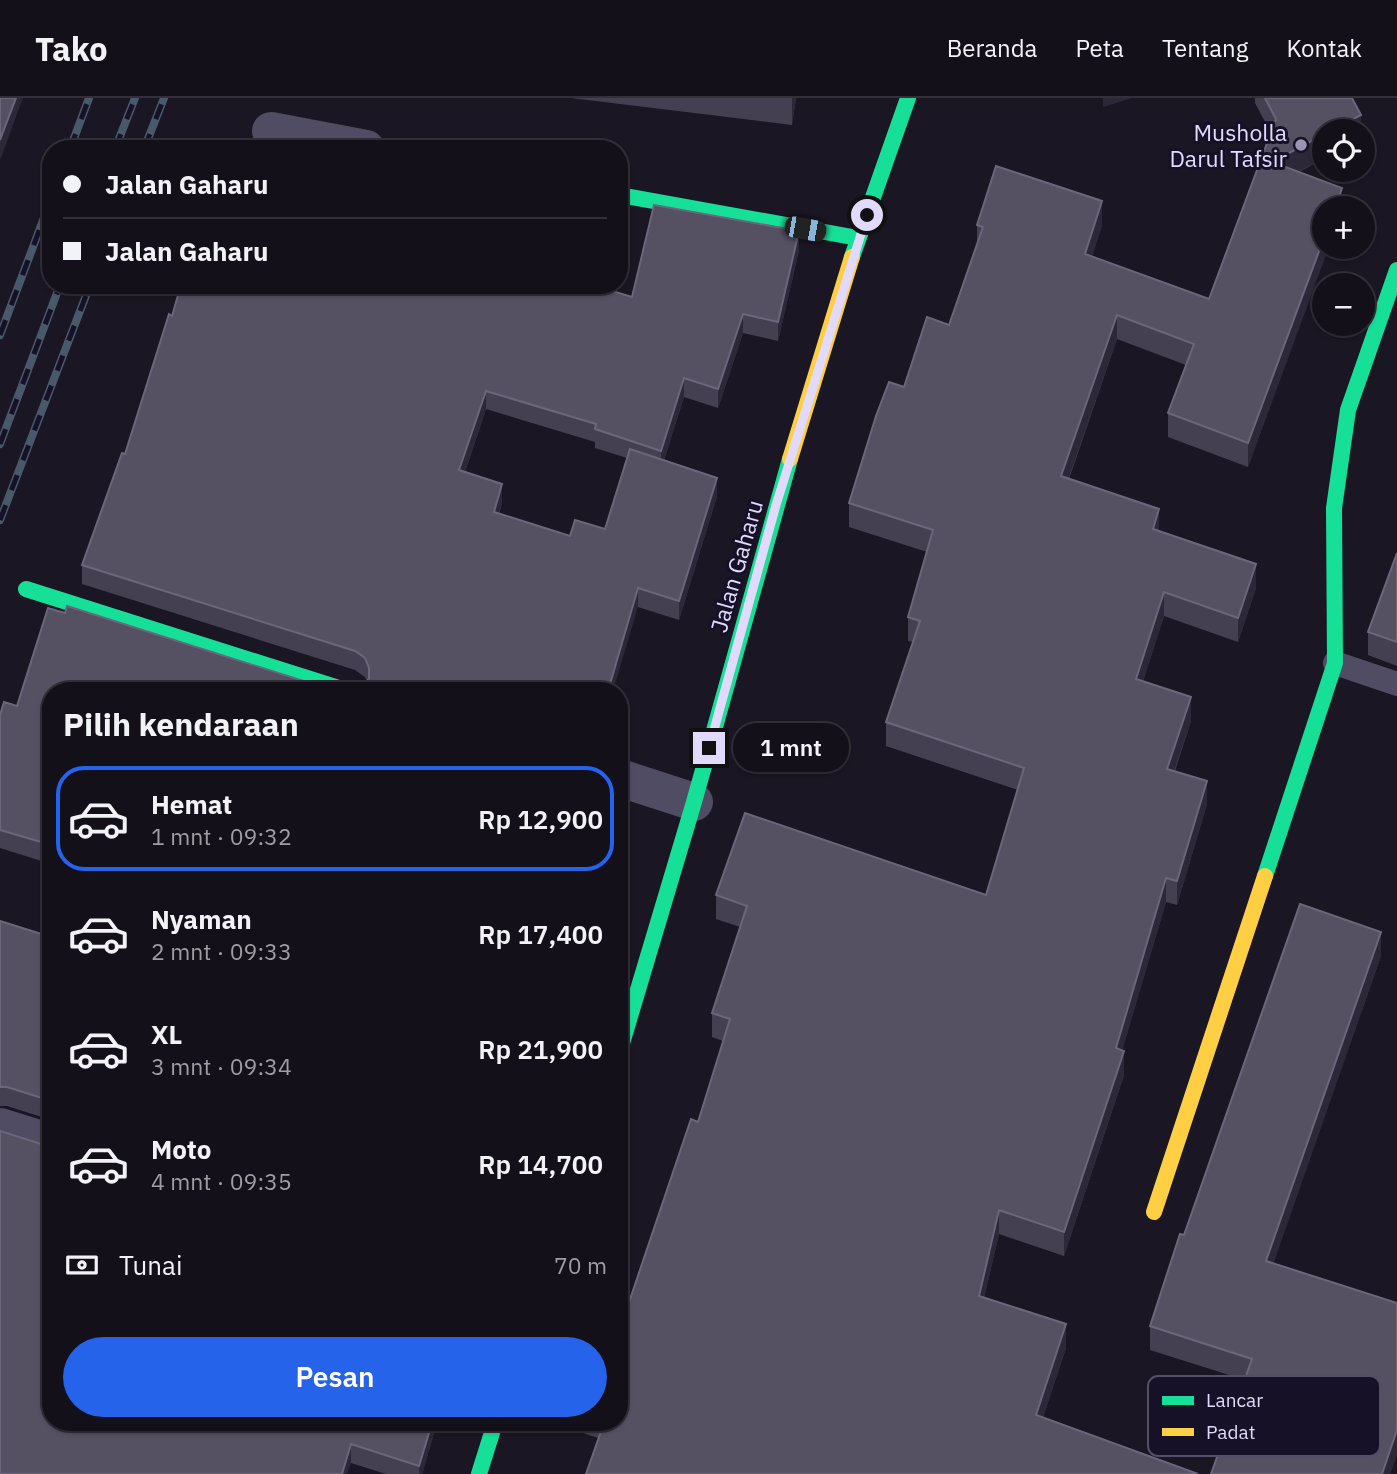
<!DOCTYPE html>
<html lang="id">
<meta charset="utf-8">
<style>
body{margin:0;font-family:"IBM Plex Sans",sans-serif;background:#1d1923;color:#f1f3f6;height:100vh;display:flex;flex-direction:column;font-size:26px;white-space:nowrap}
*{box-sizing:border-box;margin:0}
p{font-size:23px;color:#9d9da2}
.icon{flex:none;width:38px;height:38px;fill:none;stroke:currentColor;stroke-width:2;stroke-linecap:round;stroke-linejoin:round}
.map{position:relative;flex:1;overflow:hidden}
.sheet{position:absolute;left:42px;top:584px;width:586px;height:749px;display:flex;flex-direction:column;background:#14101a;border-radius:28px;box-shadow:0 2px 5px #0004,0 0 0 2px #333039}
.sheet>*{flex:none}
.guide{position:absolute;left:42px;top:42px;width:586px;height:154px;border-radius:28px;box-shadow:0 2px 5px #0004,0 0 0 2px #333039;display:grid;align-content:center;height:154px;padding:0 21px;background:#14101a}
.fabs{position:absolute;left:1312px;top:21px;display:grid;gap:14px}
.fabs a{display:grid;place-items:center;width:63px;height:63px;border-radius:50%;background:#14101a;box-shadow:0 2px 5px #0004,0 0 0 2px #333039;font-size:35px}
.end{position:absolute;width:32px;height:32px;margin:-16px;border:9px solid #e1dafd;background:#111;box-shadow:0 0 0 4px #111}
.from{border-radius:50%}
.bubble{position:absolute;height:49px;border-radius:24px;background:#14101a;box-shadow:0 2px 5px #0004,0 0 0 2px #333039;font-size:23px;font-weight:600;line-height:49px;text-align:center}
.car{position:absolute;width:21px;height:42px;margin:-21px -10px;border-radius:9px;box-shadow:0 0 5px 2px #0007;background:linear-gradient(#222 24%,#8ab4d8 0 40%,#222 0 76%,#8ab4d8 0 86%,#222 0)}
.guide b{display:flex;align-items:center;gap:24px;height:66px;font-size:26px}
.guide b+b{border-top:2px solid #333039}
.guide i{width:18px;height:18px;background:#f1f3f6}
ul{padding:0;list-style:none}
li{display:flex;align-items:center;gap:21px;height:105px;margin:0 14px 10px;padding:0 7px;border:4px solid transparent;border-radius:28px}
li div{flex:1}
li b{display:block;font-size:26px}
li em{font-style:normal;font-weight:600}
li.active{border-color:#2563eb}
li>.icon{width:63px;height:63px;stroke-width:1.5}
h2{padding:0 21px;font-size:32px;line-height:84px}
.pay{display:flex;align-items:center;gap:18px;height:77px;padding:0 21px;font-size:26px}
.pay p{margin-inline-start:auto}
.cta{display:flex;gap:14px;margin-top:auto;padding:14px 21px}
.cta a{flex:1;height:80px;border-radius:42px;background:#2563eb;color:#fff;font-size:28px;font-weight:600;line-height:80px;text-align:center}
header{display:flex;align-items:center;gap:42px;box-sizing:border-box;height:98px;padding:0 35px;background:#14101a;border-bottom:2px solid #333039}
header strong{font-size:33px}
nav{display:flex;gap:38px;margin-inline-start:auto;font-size:24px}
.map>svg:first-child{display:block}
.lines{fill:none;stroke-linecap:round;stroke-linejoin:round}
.lane{stroke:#504c63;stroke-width:24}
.street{stroke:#504c63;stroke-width:38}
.fast{stroke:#16e098;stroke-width:16}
.slow{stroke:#ffcf43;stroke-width:16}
.rail-casing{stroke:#49596b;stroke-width:8}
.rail{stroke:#171128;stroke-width:5;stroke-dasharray:16;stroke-linecap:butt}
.wall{fill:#454051;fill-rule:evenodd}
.shaded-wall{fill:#2d2837}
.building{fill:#565063;stroke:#6b667c;stroke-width:2}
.route{stroke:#e1dafd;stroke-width:9}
.poi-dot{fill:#9b95b1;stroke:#171128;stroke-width:2.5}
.labels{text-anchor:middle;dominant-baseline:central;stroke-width:6;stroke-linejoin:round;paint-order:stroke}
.poi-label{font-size:23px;fill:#e1dafd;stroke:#171128;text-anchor:end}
.street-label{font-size:23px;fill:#e1dafd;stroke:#171128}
.key{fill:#171128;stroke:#544d68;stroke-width:2}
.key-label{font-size:19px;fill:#e1dafd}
</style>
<header>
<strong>Tako</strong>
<nav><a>Beranda</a><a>Peta</a><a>Tentang</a><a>Kontak</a></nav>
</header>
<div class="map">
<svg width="1397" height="1376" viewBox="0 0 1397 1376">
<rect width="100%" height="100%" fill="#1a1623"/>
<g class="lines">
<!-- lane -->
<path class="lane" d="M 1335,565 L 1397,586"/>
<!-- street -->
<g class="street">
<path d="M 271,33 L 366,51"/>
<path d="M 620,680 L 694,704"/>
<path d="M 0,1029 L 51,1045"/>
</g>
<!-- fast -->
<g class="fast">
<path d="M 620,97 L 858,140"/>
<path d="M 852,159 L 908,0"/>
<path d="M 26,491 L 348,593"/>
<path d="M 1265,778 L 1335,565 L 1334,410 L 1348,312 L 1397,172"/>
<path d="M 620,952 L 694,704 L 790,361"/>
<path d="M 479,1376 L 495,1325"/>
</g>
<!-- slow -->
<g class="slow">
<path d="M 790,361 L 852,159"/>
<path d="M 1154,1114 L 1265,778"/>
</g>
<defs>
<g id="rail">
<path d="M 70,51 L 89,0"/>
<path d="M 115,51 L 135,0"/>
<path d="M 144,51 L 164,0"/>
<path d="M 0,237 L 51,101"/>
<path d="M 0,346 L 60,187"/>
<path d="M 0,422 L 90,187"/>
</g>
</defs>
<!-- rail casing -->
<use href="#rail" class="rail-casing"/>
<!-- rail -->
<use href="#rail" class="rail"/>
</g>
<!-- wall -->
<g class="wall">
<path d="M 571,0 L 796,0 L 792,27 Z"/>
<path d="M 1255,0 L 1352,0 L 1361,33 L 1325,33 L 1325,60 L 1299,74 L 1342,110 L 1248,369 L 1168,339 L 1168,315 L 1186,267 L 1117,241 L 1069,381 L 1256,490 L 1238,544 L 1164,518 L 1143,583 L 1191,623 L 1175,673 L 1207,706 L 1177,807 L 1166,804 L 1122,952 L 1124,977 L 1064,1158 L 999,1136 L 984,1200 L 1066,1250 L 1043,1319 L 598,1340 L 554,1325 L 620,1325 L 698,1024 L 723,943 L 712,939 L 712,915 L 740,829 L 716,821 L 716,797 L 986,797 L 1018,692 L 886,648 L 886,624 L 913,544 L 908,543 L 908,519 L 927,454 L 849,429 L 849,405 L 904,289 L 949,227 L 977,146 L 977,127 L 1102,127 L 1092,158 L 1209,201 L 1271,35 L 1255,5 Z"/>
<path d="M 799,152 L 778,243 L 743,235 L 718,310 L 684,299 L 664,362 L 717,398 L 679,522 L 638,509 L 367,584 L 365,579 L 355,572 L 82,486 L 82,467 L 125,356 L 172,218 L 632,199 ZM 486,311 L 595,344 L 595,350 L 627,360 L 605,431 L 570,438 L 499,416 L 502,405 L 465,374 Z"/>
<path d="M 1397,455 L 1397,568 L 1368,557 L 1368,534 Z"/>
<path d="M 51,593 L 51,766 L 0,750 L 0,617 L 17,608 Z"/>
<path d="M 0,823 L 51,839 L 51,1022 L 7,1008 L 0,1008 Z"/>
<path d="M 1381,858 L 1273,1165 L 1397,1205 L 1397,1356 L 1390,1376 L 1211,1376 L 1245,1282 L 1150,1252 L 1150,1228 L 1184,1137 Z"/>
<path d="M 51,1325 L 437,1325 L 422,1376 L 386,1376 L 351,1365 Z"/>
</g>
<!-- shaded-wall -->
<g class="shaded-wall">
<path d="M 16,0 L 23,0 L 0,62 L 0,42 Z"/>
<path d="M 792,0 L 796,0 L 792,27 Z"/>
<path d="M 1103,0 L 1132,0 L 1103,9 Z"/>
<path d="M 1361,17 L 1361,33 L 1330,33 Z"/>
<path d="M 1325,36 L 1325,60 L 1272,87 L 1272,64 Z"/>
<path d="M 1342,90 L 1342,110 L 1335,110 Z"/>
<path d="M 1102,103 L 1102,127 L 1085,179 L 1085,156 Z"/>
<path d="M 799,133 L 799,152 L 778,243 L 778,224 Z"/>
<path d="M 1325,137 L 1325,149 L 1329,149 L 1248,369 L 1248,345 Z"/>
<path d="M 743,216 L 743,235 L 718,310 L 718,291 Z"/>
<path d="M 1117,217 L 1117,241 L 1061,402 L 1061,378 Z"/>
<path d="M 684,280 L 684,299 L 661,371 L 661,353 Z"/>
<path d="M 486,293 L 486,311 L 459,391 L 459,372 Z"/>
<path d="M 717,380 L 717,398 L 679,522 L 679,503 Z"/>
<path d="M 502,386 L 502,405 L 494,433 L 494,414 Z"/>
<path d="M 1159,411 L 1159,434 L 1153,431 Z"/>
<path d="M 1256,466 L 1256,490 L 1238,544 L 1238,520 Z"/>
<path d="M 638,490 L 638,509 L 613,593 L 608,593 Z"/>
<path d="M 1164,494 L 1164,518 L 1136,605 L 1136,581 Z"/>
<path d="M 1191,599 L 1191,623 L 1167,694 L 1167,671 Z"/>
<path d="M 1207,683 L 1207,706 L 1177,807 L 1177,783 Z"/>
<path d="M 1166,780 L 1166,804 L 1116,974 L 1116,950 Z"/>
<path d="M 1381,834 L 1381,858 L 1266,1187 L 1266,1163 Z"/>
<path d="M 1124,953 L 1124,977 L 1064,1158 L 1064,1134 Z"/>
<path d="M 999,1112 L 999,1136 L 979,1222 L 979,1198 Z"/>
<path d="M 1066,1226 L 1066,1250 L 1036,1341 L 1036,1317 Z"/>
<path d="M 432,1325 L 437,1325 L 422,1376 L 419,1376 L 419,1368 Z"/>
<path d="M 1397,1332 L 1397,1356 L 1390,1376 L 1382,1376 Z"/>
<path d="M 351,1346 L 351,1365 L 347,1376 L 342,1376 Z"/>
</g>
<!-- building -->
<g class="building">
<path d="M 0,0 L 16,0 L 0,42 Z"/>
<path d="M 1265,0 L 1352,0 L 1361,17 L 1330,33 L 1325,33 L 1325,36 L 1272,64 L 1342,90 L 1335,110 L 1325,110 L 1325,137 L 1248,345 L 1168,315 L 1194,246 L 1117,217 L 1061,378 L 1159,411 L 1153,431 L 1256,466 L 1238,520 L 1164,494 L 1136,581 L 1191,599 L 1167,671 L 1207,683 L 1177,783 L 1166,780 L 1116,950 L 1124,953 L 1064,1134 L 999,1112 L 979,1198 L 1066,1226 L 1036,1317 L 1198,1376 L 586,1376 L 604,1325 L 620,1325 L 620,1231 L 691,1021 L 698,1024 L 730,921 L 712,915 L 747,808 L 716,797 L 745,715 L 986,797 L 1024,670 L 886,624 L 920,523 L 908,519 L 933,432 L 849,405 L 876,318 L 889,284 L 904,289 L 927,219 L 949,227 L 983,129 L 977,127 L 996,68 L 1102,103 L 1085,156 L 1209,201 L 1276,21 Z"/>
<path d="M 654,107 L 799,133 L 778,224 L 743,216 L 718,291 L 684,280 L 661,353 L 595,331 L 596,326 L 486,293 L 459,372 L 502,386 L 494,414 L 570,438 L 575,422 L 605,431 L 630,351 L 717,380 L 679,503 L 638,490 L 608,593 L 357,593 L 362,591 L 369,580 L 369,570 L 365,560 L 355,553 L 82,467 L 122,355 L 125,356 L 169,216 L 172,218 L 181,187 L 592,187 L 632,199 Z"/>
<path d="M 1397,455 L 1397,544 L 1368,534 Z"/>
<path d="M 67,508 L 335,593 L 51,593 L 51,747 L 0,732 L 0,617 L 4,604 L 17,608 L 48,510 L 65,515 Z"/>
<path d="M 1300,806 L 1381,834 L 1266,1163 L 1397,1205 L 1397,1332 L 1382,1376 L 1211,1376 L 1252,1261 L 1150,1228 L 1180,1136 L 1184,1137 Z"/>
<path d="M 0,823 L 51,839 L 51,1003 L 7,989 L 0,989 Z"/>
<path d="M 0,1033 L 44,1047 L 51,1047 L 51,1325 L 432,1325 L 419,1368 L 351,1346 L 342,1376 L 0,1376 Z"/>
</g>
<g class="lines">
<!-- route -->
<path class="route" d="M 709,650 L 776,407 L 867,117"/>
</g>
<!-- markers -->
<circle class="poi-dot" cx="1301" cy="47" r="7"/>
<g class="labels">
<!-- poi labels -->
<g class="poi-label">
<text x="1287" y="34">Musholla<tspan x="1287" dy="26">Darul Tafsir</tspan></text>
</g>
<!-- street labels -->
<g class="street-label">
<text transform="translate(736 468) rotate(-74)">Jalan Gaharu</text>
</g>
</g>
<!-- legend -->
<rect x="1148" y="1278" width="232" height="80" rx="10" class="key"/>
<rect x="1162" y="1298" width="32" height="9" fill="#16e098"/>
<rect x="1162" y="1330" width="32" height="8" fill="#ffcf43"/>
<g class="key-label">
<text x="1206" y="1309">Lancar</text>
<text x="1206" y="1341">Padat</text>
</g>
</svg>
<div class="fabs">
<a><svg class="icon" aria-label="locate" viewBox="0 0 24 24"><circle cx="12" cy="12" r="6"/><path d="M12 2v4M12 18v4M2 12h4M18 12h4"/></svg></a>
<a>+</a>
<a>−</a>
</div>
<i class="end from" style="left:867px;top:117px"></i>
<i class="end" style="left:709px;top:650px"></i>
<div class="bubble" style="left:733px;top:625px;width:116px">1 mnt</div>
<i class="car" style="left:805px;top:131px;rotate:100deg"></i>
<div class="guide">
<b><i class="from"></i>Jalan Gaharu</b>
<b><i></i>Jalan Gaharu</b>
</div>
<section class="sheet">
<h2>Pilih kendaraan</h2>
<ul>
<li class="active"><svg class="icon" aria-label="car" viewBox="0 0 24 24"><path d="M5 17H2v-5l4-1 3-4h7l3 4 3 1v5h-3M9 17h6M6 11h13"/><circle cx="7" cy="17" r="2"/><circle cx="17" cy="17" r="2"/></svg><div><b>Hemat</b><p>1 mnt · 09:32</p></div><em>Rp 12,900</em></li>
<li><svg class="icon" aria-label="car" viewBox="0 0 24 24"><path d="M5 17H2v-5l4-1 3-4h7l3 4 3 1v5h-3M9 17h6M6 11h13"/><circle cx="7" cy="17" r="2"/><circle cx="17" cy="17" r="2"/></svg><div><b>Nyaman</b><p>2 mnt · 09:33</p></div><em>Rp 17,400</em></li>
<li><svg class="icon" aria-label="car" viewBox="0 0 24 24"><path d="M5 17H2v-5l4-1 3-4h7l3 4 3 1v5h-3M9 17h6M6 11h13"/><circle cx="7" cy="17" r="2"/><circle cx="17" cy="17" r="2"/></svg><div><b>XL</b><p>3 mnt · 09:34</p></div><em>Rp 21,900</em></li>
<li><svg class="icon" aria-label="car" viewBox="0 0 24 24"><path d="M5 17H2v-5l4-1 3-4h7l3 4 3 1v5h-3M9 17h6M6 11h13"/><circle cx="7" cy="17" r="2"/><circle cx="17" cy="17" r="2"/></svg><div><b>Moto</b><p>4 mnt · 09:35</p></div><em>Rp 14,700</em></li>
</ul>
<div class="pay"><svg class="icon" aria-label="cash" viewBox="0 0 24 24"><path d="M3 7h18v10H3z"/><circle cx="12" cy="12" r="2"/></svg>Tunai<p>70 m</p></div>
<div class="cta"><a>Pesan</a></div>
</section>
</div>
